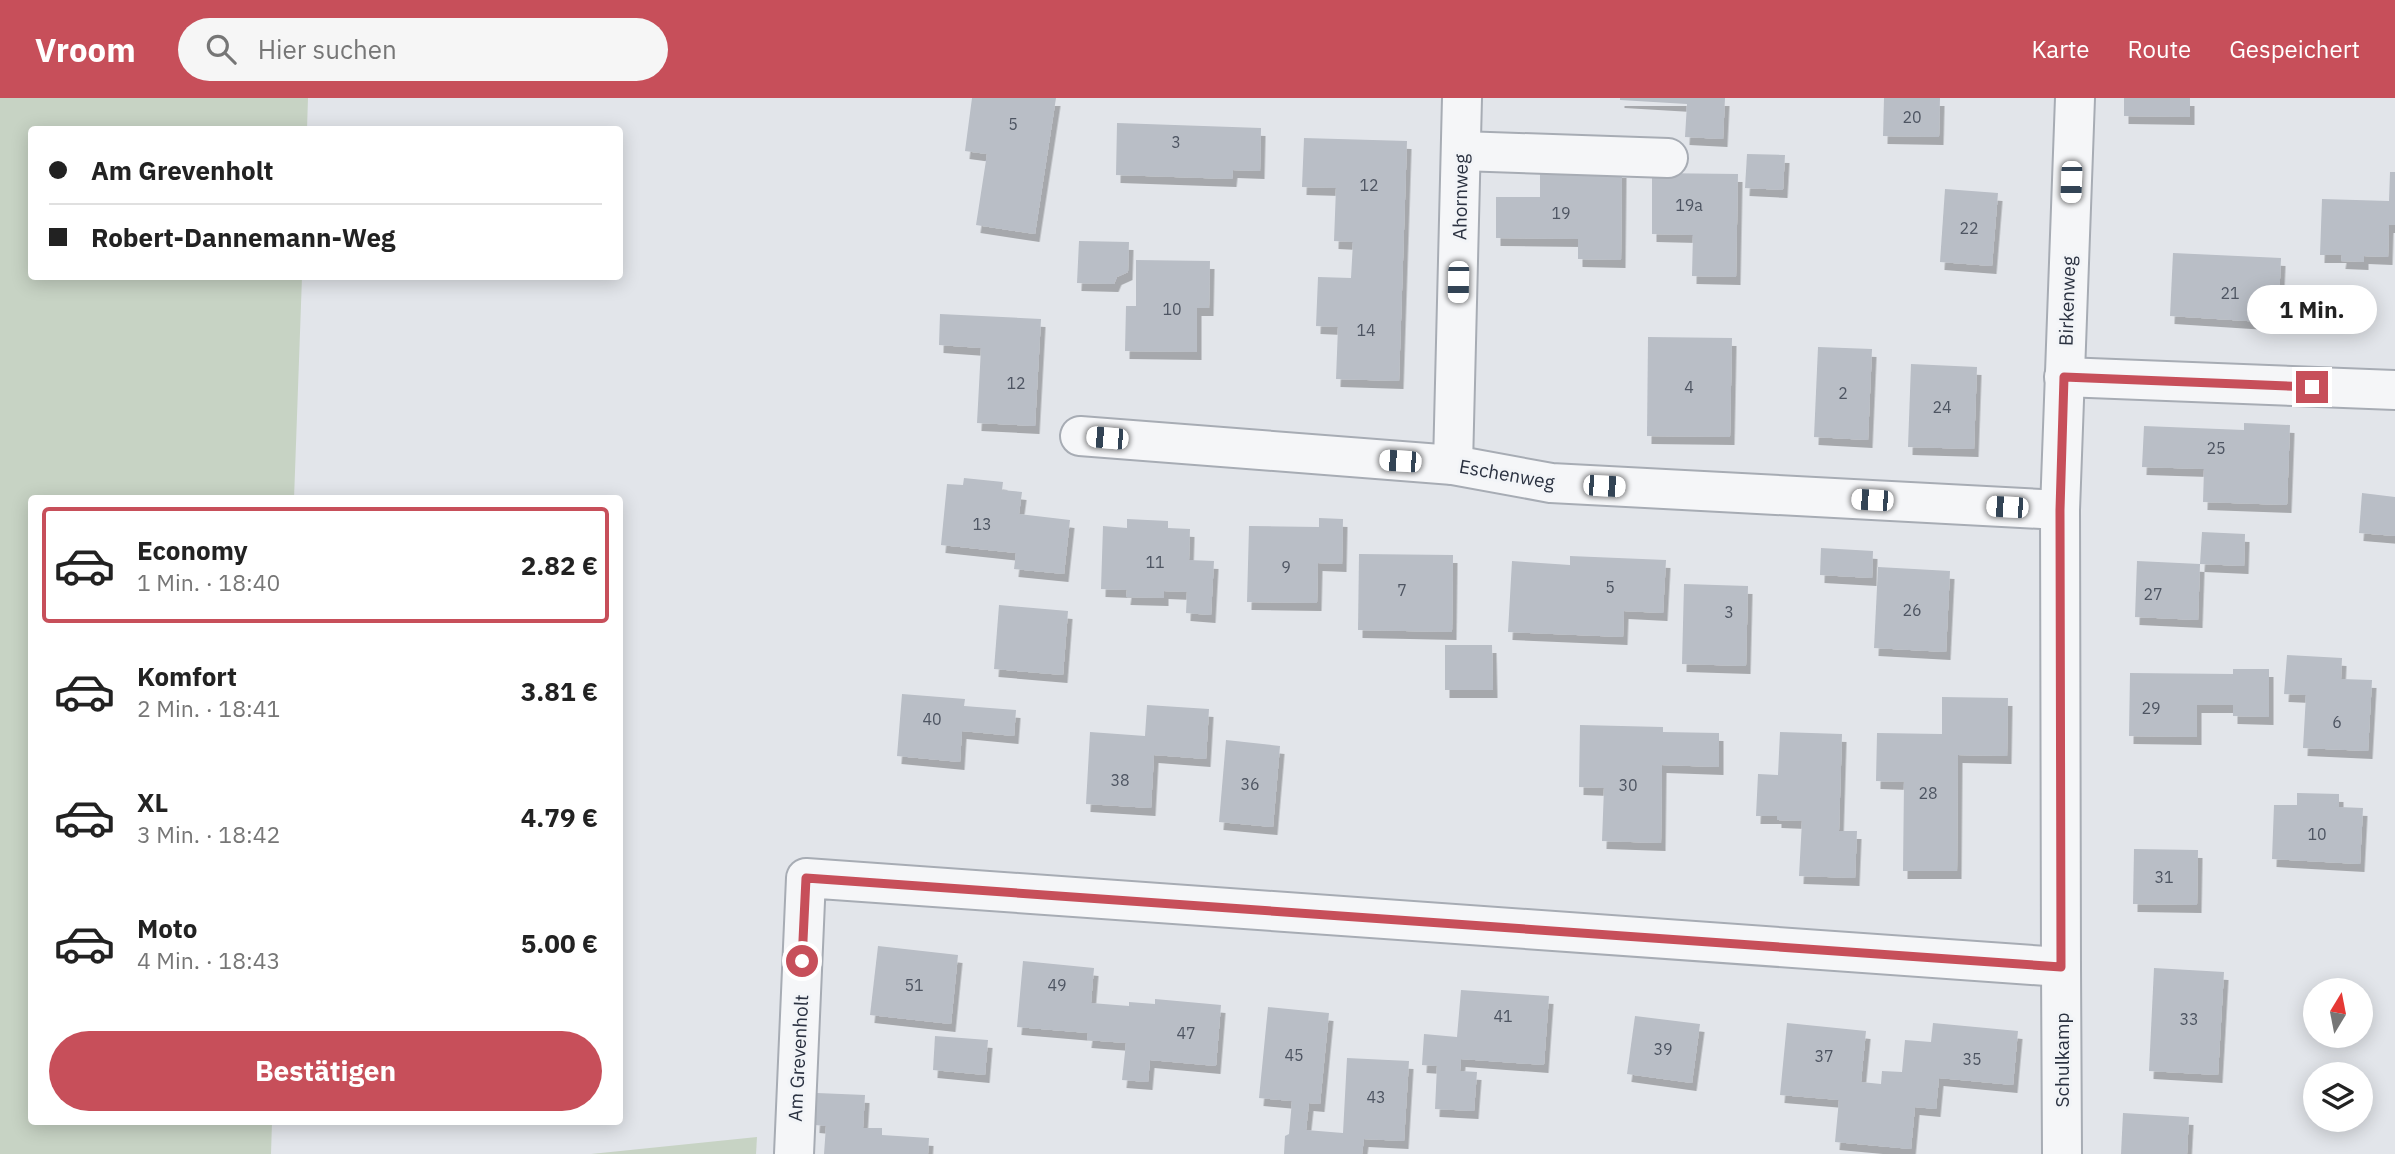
<!DOCTYPE html>
<html lang="de">
<meta charset="utf-8">
<style>
body{margin:0;font-family:"IBM Plex Sans",sans-serif;background:#f6f6f6;color:#222;height:100vh;display:flex;flex-direction:column;font-size:26px;white-space:nowrap}
*{box-sizing:border-box;margin:0}
p{font-size:23px;color:#767676}
.icon{flex:none;width:38px;height:38px;fill:none;stroke:currentColor;stroke-width:2;stroke-linecap:round;stroke-linejoin:round}
.map{position:relative;flex:1;overflow:hidden}
.side{position:absolute;left:28px;top:397px;width:595px;height:630px;display:flex;flex-direction:column;background:#fff;border-radius:7px;box-shadow:0 4px 18px #0003}
.side>*{flex:none}
.guide{position:absolute;left:28px;top:28px;width:595px;height:154px;border-radius:7px;box-shadow:0 4px 18px #0003;display:grid;align-content:center;height:154px;padding:0 21px;background:#fff}
.needle{width:46px;rotate:10deg}
.controls{position:absolute;left:2303px;top:880px;display:grid;gap:14px}
.controls a{display:grid;place-items:center;width:70px;height:70px;border-radius:50%;background:#fff;box-shadow:0 4px 18px #0003;font-size:35px}
.end{position:absolute;width:32px;height:32px;margin:-16px;border:9px solid #c74f5a;background:#fff;box-shadow:0 0 0 4px #fff}
.from{border-radius:50%}
.bubble{position:absolute;height:49px;border-radius:24px;background:#fff;box-shadow:0 4px 18px #0003;font-size:23px;font-weight:700;line-height:49px;text-align:center}
.car{position:absolute;width:21px;height:42px;margin:-21px -10px;border-radius:9px;box-shadow:0 0 5px 2px #0007;background:linear-gradient(#fff 24%,#345 0 40%,#fff 0 76%,#345 0 86%,#fff 0)}
.guide b{display:flex;align-items:center;gap:24px;height:66px;font-size:26px}
.guide b+b{border-top:2px solid #e0e0e0}
.guide i{width:18px;height:18px;background:#222}
ul{padding:12px 0 0;list-style:none}
li{display:flex;align-items:center;gap:21px;height:116px;margin:0 14px 10px;padding:0 7px;border:4px solid transparent;border-radius:7px}
li div{flex:1}
li b{display:block;font-size:26px}
li em{font-style:normal;font-weight:700}
li.on{border-color:#c74f5a}
li>.icon{width:63px;height:63px;stroke-width:1.5}
.cta{display:flex;gap:14px;margin-top:auto;padding:14px 21px}
.cta a{flex:1;height:80px;border-radius:42px;background:#c74f5a;color:#fff;font-size:28px;font-weight:700;line-height:80px;text-align:center}
header{display:flex;align-items:center;gap:42px;box-sizing:border-box;height:98px;padding:0 35px;background:#c74f5a;color:#fff}
header strong{font-size:33px}
nav{display:flex;gap:38px;margin-inline-start:auto;font-size:24px}
.search{width:490px;height:63px;background:#f6f6f6;display:flex;align-items:center;gap:18px;box-sizing:border-box;padding:0 24px;border-radius:38px;color:#767676;font-size:26px}
.map>svg:first-child{display:block}
.green{fill:#c7d3c4}
.building{fill:#b9bec6;filter:url(#shadow)}
.lines{fill:none;stroke-linecap:round;stroke-linejoin:round}
.minor-casing{stroke:#a7acb4;stroke-width:42}
.minor{stroke:#f5f6f8;stroke-width:38}
.route{stroke:#c74f5a;stroke-width:9}
.labels{text-anchor:middle;dominant-baseline:central;stroke-width:6;stroke-linejoin:round;paint-order:stroke}
.number-label{font-size:16px;fill:#4e5562}
.street-label{font-size:19px;fill:#2b3241;stroke:#f2f4f7}
</style>
<header>
<strong>Vroom</strong>
<div class="search"><svg class="icon" aria-label="search" viewBox="0 0 24 24"><circle cx="10" cy="10" r="6"/><path d="M15 15l6 6"/></svg>Hier suchen</div>
<nav><a>Karte</a><a>Route</a><a>Gespeichert</a></nav>
</header>
<div class="map">
<svg width="2395" height="1056" viewBox="0 0 2395 1056">
<defs>
<filter id="shadow"><feDropShadow dx="4.5" dy="8" stdDeviation="0" flood-color="#0004"/></filter>
</defs>
<rect width="100%" height="100%" fill="#e2e5ea"/>
<!-- green -->
<g class="green">
<path d="M 0,0 L 308,0 L 307,31 L 32,32 L 32,178 L 302,179 L 294,401 L 32,401 L 32,1024 L 272,1024 L 271,1056 L 0,1056 Z"/>
<path d="M 757,1039 L 756,1056 L 591,1056 Z"/>
</g>
<!-- building -->
<g class="building">
<path d="M 972,0 L 1056,0 L 1035,136 L 976,127 L 987,56 L 965,53 Z"/>
<path d="M 1620,0 L 1725,0 L 1723,41 L 1685,39 L 1687,6 L 1620,2 Z"/>
<path d="M 1884,0 L 1940,0 L 1939,39 L 1883,38 Z"/>
<path d="M 2124,0 L 2190,0 L 2190,19 L 2124,18 Z"/>
<path d="M 1117,25 L 1261,30 L 1260,73 L 1233,72 L 1232,81 L 1116,77 Z"/>
<path d="M 1304,40 L 1407,43 L 1399,283 L 1336,281 L 1338,229 L 1316,228 L 1318,179 L 1351,180 L 1353,144 L 1334,143 L 1336,90 L 1302,89 Z"/>
<path d="M 1747,56 L 1785,57 L 1783,92 L 1745,90 Z"/>
<path d="M 1540,71 L 1622,72 L 1621,162 L 1578,161 L 1578,141 L 1496,140 L 1496,99 L 1540,99 Z"/>
<path d="M 2390,74 L 2395,74 L 2395,127 L 2389,127 L 2388,159 L 2364,158 L 2364,164 L 2341,163 L 2342,157 L 2320,157 L 2322,101 L 2389,103 Z"/>
<path d="M 1652,75 L 1738,76 L 1736,179 L 1692,178 L 1693,137 L 1652,136 Z"/>
<path d="M 1945,91 L 1998,95 L 1992,168 L 1940,164 Z"/>
<path d="M 1079,143 L 1129,144 L 1128,174 L 1117,179 L 1114,186 L 1077,185 Z"/>
<path d="M 2173,155 L 2281,160 L 2278,225 L 2170,218 Z"/>
<path d="M 1136,162 L 1210,163 L 1209,210 L 1197,210 L 1197,254 L 1125,253 L 1126,208 L 1136,208 Z"/>
<path d="M 940,216 L 1041,221 L 1035,328 L 977,325 L 981,250 L 939,247 Z"/>
<path d="M 1648,239 L 1732,240 L 1730,339 L 1647,338 Z"/>
<path d="M 1818,249 L 1872,251 L 1868,342 L 1814,339 Z"/>
<path d="M 1911,266 L 1977,269 L 1974,351 L 1908,349 Z"/>
<path d="M 2244,325 L 2290,327 L 2287,407 L 2203,404 L 2204,371 L 2142,369 L 2144,328 L 2244,332 Z"/>
<path d="M 964,380 L 1003,384 L 1002,392 L 1022,394 L 1019,416 L 1070,422 L 1064,476 L 1014,471 L 1016,455 L 941,447 L 947,386 L 963,387 Z"/>
<path d="M 2362,395 L 2395,399 L 2395,438 L 2359,435 Z"/>
<path d="M 1319,420 L 1343,421 L 1342,466 L 1318,465 L 1317,505 L 1247,504 L 1249,428 L 1319,429 Z"/>
<path d="M 1127,421 L 1168,423 L 1168,430 L 1190,431 L 1189,462 L 1214,463 L 1211,517 L 1186,515 L 1187,494 L 1164,493 L 1164,500 L 1126,499 L 1127,492 L 1101,491 L 1103,428 L 1127,430 Z"/>
<path d="M 2202,434 L 2245,436 L 2244,468 L 2200,466 Z"/>
<path d="M 1821,450 L 1873,453 L 1872,480 L 1820,477 Z"/>
<path d="M 1359,456 L 1453,457 L 1452,534 L 1358,532 Z"/>
<path d="M 1570,458 L 1666,462 L 1663,515 L 1624,513 L 1623,539 L 1508,534 L 1512,463 L 1570,467 Z"/>
<path d="M 2137,463 L 2200,466 L 2198,522 L 2135,519 Z"/>
<path d="M 1878,469 L 1950,473 L 1946,554 L 1874,550 Z"/>
<path d="M 1684,486 L 1748,488 L 1746,568 L 1682,566 Z"/>
<path d="M 999,507 L 1068,513 L 1063,577 L 994,571 Z"/>
<path d="M 1445,547 L 1492,547 L 1493,592 L 1445,592 Z"/>
<path d="M 2287,557 L 2342,560 L 2341,581 L 2372,582 L 2368,653 L 2303,650 L 2306,597 L 2284,596 Z"/>
<path d="M 2233,571 L 2269,571 L 2269,619 L 2233,618 L 2233,607 L 2197,607 L 2197,639 L 2129,638 L 2130,575 L 2233,576 Z"/>
<path d="M 902,596 L 965,601 L 964,608 L 1016,612 L 1014,638 L 962,633 L 960,664 L 897,658 Z"/>
<path d="M 1942,599 L 2008,600 L 2007,658 L 1958,657 L 1957,773 L 1903,773 L 1904,684 L 1876,683 L 1877,635 L 1942,636 Z"/>
<path d="M 1147,607 L 1209,611 L 1206,661 L 1154,657 L 1151,710 L 1086,706 L 1090,634 L 1145,638 Z"/>
<path d="M 1580,627 L 1663,629 L 1663,634 L 1719,635 L 1719,669 L 1662,667 L 1661,745 L 1602,743 L 1604,690 L 1579,689 Z"/>
<path d="M 1780,634 L 1842,636 L 1839,733 L 1857,733 L 1855,780 L 1799,778 L 1802,723 L 1777,722 L 1777,718 L 1756,718 L 1758,676 L 1778,677 Z"/>
<path d="M 1226,642 L 1280,648 L 1273,729 L 1219,724 Z"/>
<path d="M 2297,695 L 2339,696 L 2339,709 L 2363,710 L 2360,766 L 2272,761 L 2274,707 L 2297,707 Z"/>
<path d="M 2134,751 L 2198,752 L 2197,807 L 2133,806 Z"/>
<path d="M 878,848 L 958,857 L 951,926 L 870,917 Z"/>
<path d="M 1023,863 L 1094,870 L 1091,905 L 1129,908 L 1129,904 L 1155,906 L 1155,901 L 1221,907 L 1216,968 L 1150,962 L 1148,984 L 1122,982 L 1126,945 L 1087,942 L 1088,935 L 1017,929 Z"/>
<path d="M 2154,870 L 2224,874 L 2218,977 L 2149,973 Z"/>
<path d="M 1461,892 L 1549,898 L 1544,967 L 1461,961 L 1460,973 L 1477,974 L 1474,1013 L 1435,1011 L 1437,968 L 1422,967 L 1424,936 L 1457,939 Z"/>
<path d="M 1268,909 L 1329,915 L 1320,1006 L 1309,1005 L 1306,1032 L 1343,1035 L 1347,960 L 1409,963 L 1404,1043 L 1364,1041 L 1362,1056 L 1284,1056 L 1285,1038 L 1289,1036 L 1292,1003 L 1259,1000 Z"/>
<path d="M 1635,918 L 1700,926 L 1692,985 L 1627,976 Z"/>
<path d="M 1787,925 L 1866,933 L 1861,984 L 1881,986 L 1882,973 L 1902,974 L 1905,942 L 1931,944 L 1933,925 L 2018,933 L 2013,987 L 1939,980 L 1936,1011 L 1915,1009 L 1911,1051 L 1835,1044 L 1839,1002 L 1780,997 Z"/>
<path d="M 935,938 L 988,942 L 985,977 L 933,972 Z"/>
<path d="M 817,995 L 865,997 L 863,1030 L 882,1030 L 882,1037 L 929,1040 L 928,1056 L 824,1056 L 826,1028 L 815,1027 Z"/>
<path d="M 2123,1015 L 2189,1019 L 2187,1056 L 2121,1056 Z"/>
</g>
<g class="lines">
<defs>
<g id="minor">
<path d="M 1461,53 L 1668,60"/>
<path d="M 2064,279 L 2395,292"/>
<path d="M 1080,338 L 1453,367 L 1551,385 L 2060,412"/>
<path d="M 1453,367 L 1462,0"/>
<path d="M 2061,869 L 2062,1056"/>
<path d="M 794,1056 L 806,780 L 2061,869 L 2060,412 L 2075,0"/>
</g>
</defs>
<!-- minor casing -->
<use href="#minor" class="minor-casing"/>
<!-- minor -->
<use href="#minor" class="minor"/>
</g>
<g class="lines">
<!-- route -->
<path class="route" d="M 802,863 L 806,780 L 2061,869 L 2060,412 L 2064,279 L 2312,289"/>
</g>
<g class="labels">
<!-- number labels -->
<g class="number-label">
<text x="1912" y="19">20</text>
<text x="1013" y="26">5</text>
<text x="1176" y="44">3</text>
<text x="1369" y="87">12</text>
<text x="1689" y="107">19a</text>
<text x="1561" y="115">19</text>
<text x="1969" y="130">22</text>
<text x="2230" y="195">21</text>
<text x="1172" y="211">10</text>
<text x="1366" y="232">14</text>
<text x="1016" y="285">12</text>
<text x="1689" y="289">4</text>
<text x="1843" y="295">2</text>
<text x="1942" y="309">24</text>
<text x="2216" y="350">25</text>
<text x="982" y="426">13</text>
<text x="1155" y="464">11</text>
<text x="1286" y="469">9</text>
<text x="1610" y="489">5</text>
<text x="1402" y="492">7</text>
<text x="2153" y="496">27</text>
<text x="1912" y="512">26</text>
<text x="1729" y="514">3</text>
<text x="2151" y="610">29</text>
<text x="932" y="621">40</text>
<text x="2337" y="624">6</text>
<text x="1120" y="682">38</text>
<text x="1250" y="686">36</text>
<text x="1628" y="687">30</text>
<text x="1928" y="695">28</text>
<text x="2317" y="736">10</text>
<text x="2164" y="779">31</text>
<text x="914" y="887">51</text>
<text x="1057" y="887">49</text>
<text x="1503" y="918">41</text>
<text x="2189" y="921">33</text>
<text x="1186" y="935">47</text>
<text x="1663" y="951">39</text>
<text x="1294" y="957">45</text>
<text x="1824" y="958">37</text>
<text x="1972" y="961">35</text>
<text x="1376" y="999">43</text>
</g>
<!-- street labels -->
<g class="street-label">
<text transform="translate(1460 99) rotate(-89)">Ahornweg</text>
<text transform="translate(2067 203) rotate(-88)">Birkenweg</text>
<text transform="translate(1507 376) rotate(10)">Eschenweg</text>
<text transform="translate(798 960) rotate(-87)">Am Grevenholt</text>
<text transform="translate(2062 962) rotate(-90)">Schulkamp</text>
</g>
</g>
</svg>
<div class="controls">
<a><svg class="needle" viewBox="-14 -14 28 28"><path d="M0-13l5 13h-10z" fill="#e53935"/><path d="M0 13l5-13h-10z" fill="#767676"/></svg></a>
<a><svg class="icon" aria-label="layers" viewBox="0 0 24 24"><path d="M12 4l9 5-9 5-9-5zM3 14l9 5 9-5"/></svg></a>
</div>
<i class="end from" style="left:802px;top:863px"></i>
<i class="end" style="left:2312px;top:289px"></i>
<div class="bubble" style="left:2247px;top:187px;width:130px">1 Min.</div>
<i class="car" style="left:2071px;top:84px;rotate:182deg"></i>
<i class="car" style="left:1458px;top:184px;rotate:181deg"></i>
<i class="car" style="left:1107px;top:340px;rotate:275deg"></i>
<i class="car" style="left:1400px;top:363px;rotate:274deg"></i>
<i class="car" style="left:1604px;top:388px;rotate:93deg"></i>
<i class="car" style="left:1872px;top:402px;rotate:273deg"></i>
<i class="car" style="left:2007px;top:409px;rotate:273deg"></i>
<div class="guide">
<b><i class="from"></i>Am Grevenholt</b>
<b><i></i>Robert-Dannemann-Weg</b>
</div>
<section class="side">
<ul>
<li class="on"><svg class="icon" aria-label="car" viewBox="0 0 24 24"><path d="M5 17H2v-5l4-1 3-4h7l3 4 3 1v5h-3M9 17h6M6 11h13"/><circle cx="7" cy="17" r="2"/><circle cx="17" cy="17" r="2"/></svg><div><b>Economy</b><p>1 Min. · 18:40</p></div><em>2.82 €</em></li>
<li><svg class="icon" aria-label="car" viewBox="0 0 24 24"><path d="M5 17H2v-5l4-1 3-4h7l3 4 3 1v5h-3M9 17h6M6 11h13"/><circle cx="7" cy="17" r="2"/><circle cx="17" cy="17" r="2"/></svg><div><b>Komfort</b><p>2 Min. · 18:41</p></div><em>3.81 €</em></li>
<li><svg class="icon" aria-label="car" viewBox="0 0 24 24"><path d="M5 17H2v-5l4-1 3-4h7l3 4 3 1v5h-3M9 17h6M6 11h13"/><circle cx="7" cy="17" r="2"/><circle cx="17" cy="17" r="2"/></svg><div><b>XL</b><p>3 Min. · 18:42</p></div><em>4.79 €</em></li>
<li><svg class="icon" aria-label="car" viewBox="0 0 24 24"><path d="M5 17H2v-5l4-1 3-4h7l3 4 3 1v5h-3M9 17h6M6 11h13"/><circle cx="7" cy="17" r="2"/><circle cx="17" cy="17" r="2"/></svg><div><b>Moto</b><p>4 Min. · 18:43</p></div><em>5.00 €</em></li>
</ul>
<div class="cta"><a>Bestätigen</a></div>
</section>
</div>
